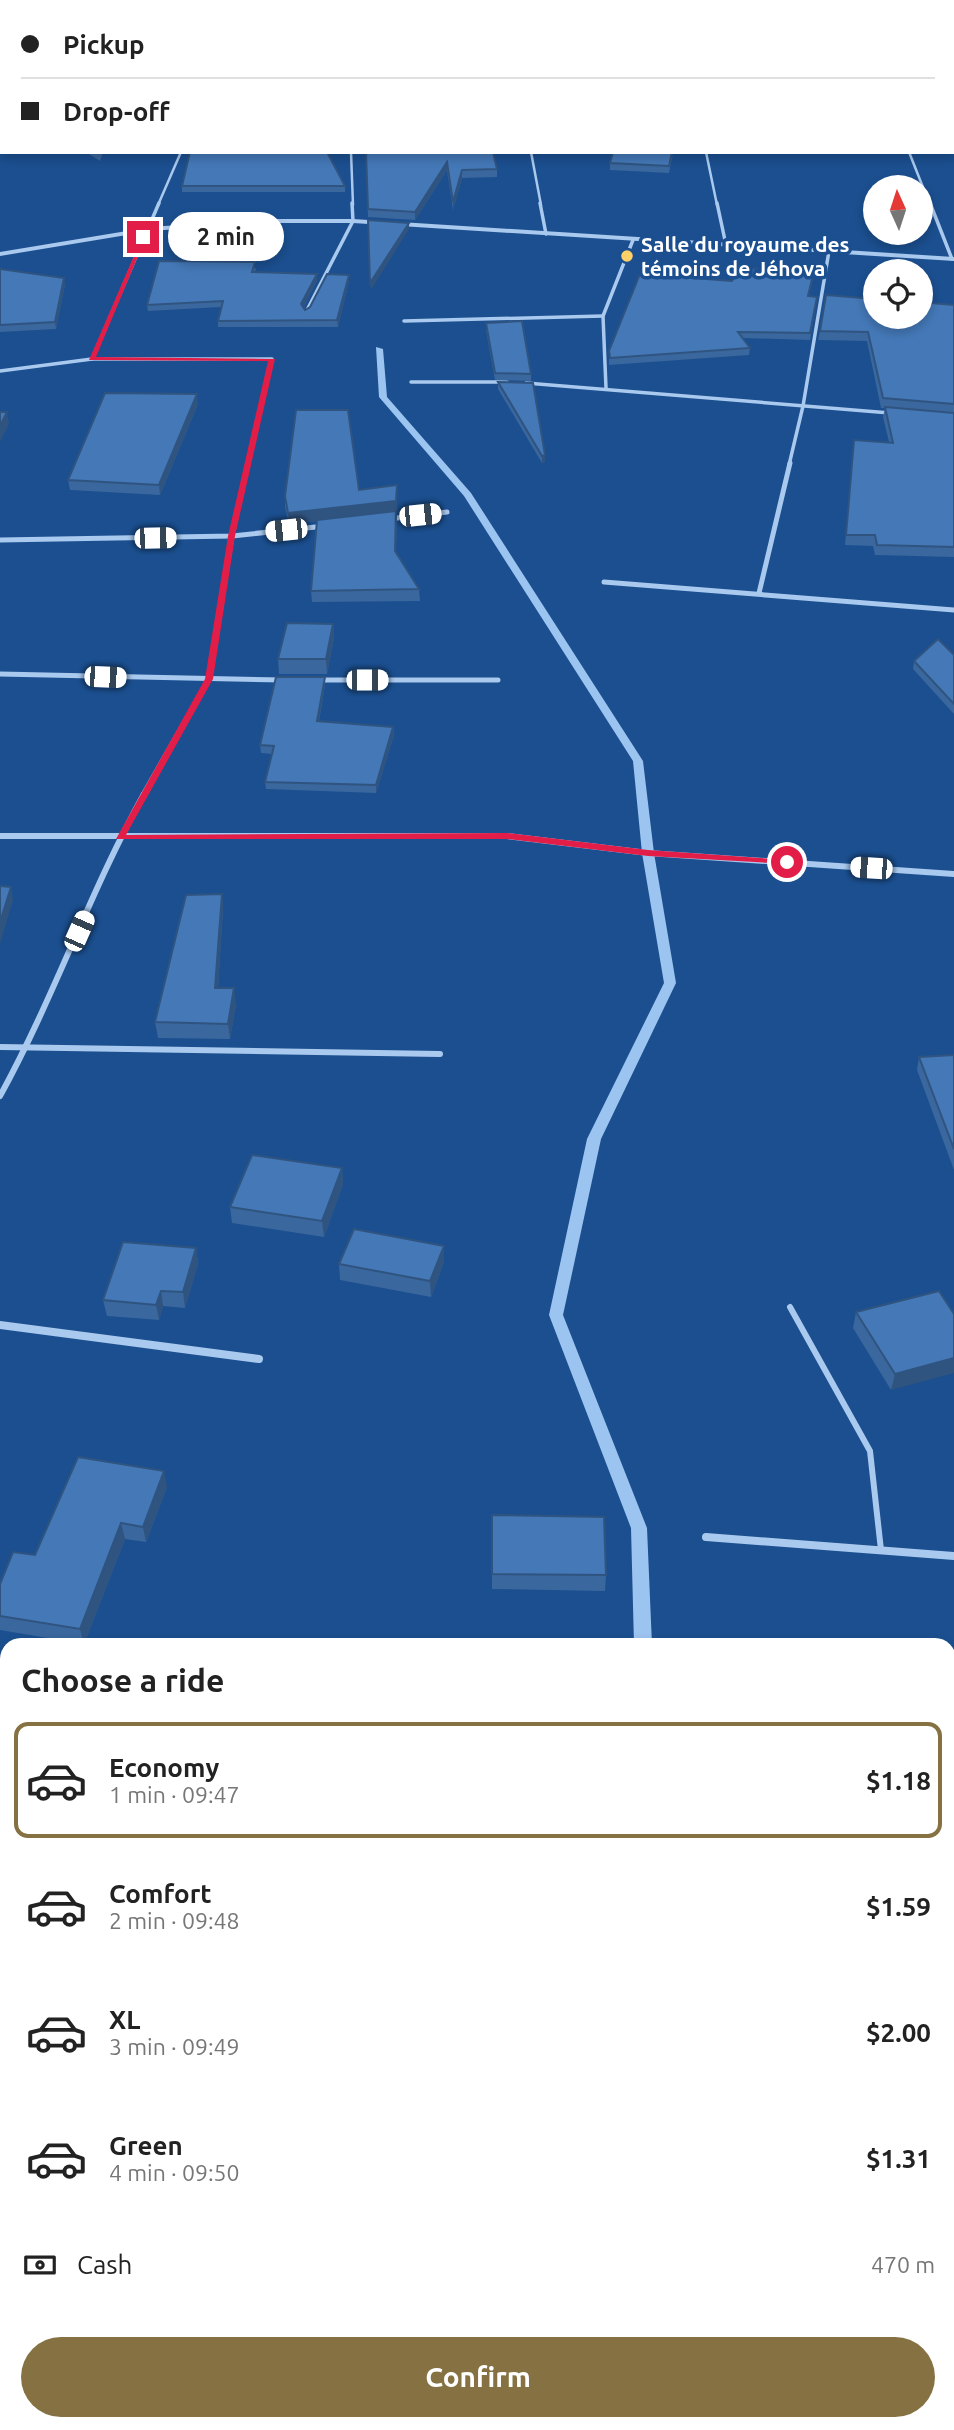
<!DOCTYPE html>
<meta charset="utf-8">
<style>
body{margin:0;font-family:Ubuntu,sans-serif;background:#f6f6f6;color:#222;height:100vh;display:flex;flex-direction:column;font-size:26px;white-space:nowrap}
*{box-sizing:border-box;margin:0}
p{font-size:23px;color:#767676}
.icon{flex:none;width:38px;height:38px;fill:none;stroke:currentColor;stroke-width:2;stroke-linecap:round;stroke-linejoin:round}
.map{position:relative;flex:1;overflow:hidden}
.side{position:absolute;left:0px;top:1638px;width:956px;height:793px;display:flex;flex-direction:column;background:#fff;border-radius:21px 21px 0 0;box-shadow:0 4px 10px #0003}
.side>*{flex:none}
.hud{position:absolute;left:0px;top:0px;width:956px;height:154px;box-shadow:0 4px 10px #0003;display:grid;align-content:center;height:154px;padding:0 21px;background:#fff}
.needle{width:46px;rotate:357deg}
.fabs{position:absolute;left:863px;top:175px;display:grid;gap:14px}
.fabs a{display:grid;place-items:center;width:70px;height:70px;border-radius:50%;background:#fff;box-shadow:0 4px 10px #0003;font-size:35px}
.end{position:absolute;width:32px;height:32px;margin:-16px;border:9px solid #e11d48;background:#fff;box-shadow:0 0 0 4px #fff}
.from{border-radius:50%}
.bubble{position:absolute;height:49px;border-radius:24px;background:#fff;box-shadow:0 4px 10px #0003;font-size:23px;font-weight:700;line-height:49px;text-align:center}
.car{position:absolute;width:21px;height:42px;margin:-21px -10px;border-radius:9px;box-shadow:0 0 5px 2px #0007;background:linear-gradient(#fff 24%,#345 0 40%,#fff 0 76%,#345 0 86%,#fff 0)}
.hud b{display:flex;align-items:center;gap:24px;height:66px;font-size:26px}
.hud b+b{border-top:2px solid #e0e0e0}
.hud i{width:18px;height:18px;background:#222}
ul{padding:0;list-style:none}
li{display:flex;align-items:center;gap:21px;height:116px;margin:0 14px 10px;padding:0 7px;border:4px solid transparent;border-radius:14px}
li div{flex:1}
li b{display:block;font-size:26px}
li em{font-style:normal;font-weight:700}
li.selected{border-color:#857141}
li>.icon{width:63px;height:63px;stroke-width:1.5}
h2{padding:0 21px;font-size:32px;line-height:84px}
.pay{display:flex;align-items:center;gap:18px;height:77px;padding:0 21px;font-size:26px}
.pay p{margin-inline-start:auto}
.action{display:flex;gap:14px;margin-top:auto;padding:14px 21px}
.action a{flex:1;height:80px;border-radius:42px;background:#857141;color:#fff;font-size:28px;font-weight:700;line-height:80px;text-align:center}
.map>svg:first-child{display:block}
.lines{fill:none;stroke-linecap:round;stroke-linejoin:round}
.stream{fill:#9cc4f0;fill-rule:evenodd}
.service{stroke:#a9c9ee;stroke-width:6}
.minor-far5{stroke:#a9c9ee;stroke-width:2.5}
.minor-far4{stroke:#a9c9ee;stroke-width:3.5}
.minor-far3{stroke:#a9c9ee;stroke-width:5}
.minor-far2{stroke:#a9c9ee;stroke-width:6}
.minor-far1{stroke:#a9c9ee;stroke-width:8}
.minor{stroke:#a9c9ee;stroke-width:10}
.tertiary{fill:#a9c9ee;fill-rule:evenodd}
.wall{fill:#3a679d}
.shaded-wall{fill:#305480}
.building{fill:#4478b7;stroke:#305480;stroke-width:2}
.route{fill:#e11d48}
.poi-dot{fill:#ffd166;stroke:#1b4f8f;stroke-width:2.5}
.labels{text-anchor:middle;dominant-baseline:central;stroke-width:7;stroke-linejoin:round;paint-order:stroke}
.far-poi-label{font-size:21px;font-weight:bold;fill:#fff;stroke:#1b4f8f;text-anchor:start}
</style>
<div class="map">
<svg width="954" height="2430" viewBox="0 0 954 2430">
<rect width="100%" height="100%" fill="#1b4f8f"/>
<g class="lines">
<!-- stream -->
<g class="stream">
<path d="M 376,347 L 383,349 L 387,397 L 471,493 L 643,761 L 654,853 L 676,983 L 601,1139 L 563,1315 L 647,1528 L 652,1645 L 634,1645 L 631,1528 L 549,1315 L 587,1139 L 664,983 L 642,853 L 633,761 L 464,496 L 379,397 Z"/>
<path d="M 670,2424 L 692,2424 L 694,2430 L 672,2430 Z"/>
</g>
<!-- service -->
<path class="service" d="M 790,1307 L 870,1451 L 881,1550"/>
<!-- minor-far5 -->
<g class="minor-far5">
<path d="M 351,152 L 353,205"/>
<path d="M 531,152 L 541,205"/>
<path d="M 706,152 L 717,205"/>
<path d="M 909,152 L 930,205"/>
<path d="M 158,205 L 181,152"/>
</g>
<!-- minor-far4 -->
<g class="minor-far4">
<path d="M 540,203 L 546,234"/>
<path d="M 717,203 L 726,245"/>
<path d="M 930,203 L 952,259"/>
<path d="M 306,312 L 353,221 L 352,203"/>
<path d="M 404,321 L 603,316"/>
<path d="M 92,359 L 159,203"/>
<path d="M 0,371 L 92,359 L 272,359 L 248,465"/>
<path d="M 411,382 L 507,382"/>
<path d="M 526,383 L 890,413"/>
<path d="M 606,388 L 603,316 L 633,240"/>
<path d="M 789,465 L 803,406 L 829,251"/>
</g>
<!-- minor-far3 -->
<g class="minor-far3">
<path d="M 389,519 L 447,512"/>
<path d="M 0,540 L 232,536 L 325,526"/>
<path d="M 604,582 L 954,610"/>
<path d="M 759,593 L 790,463"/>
<path d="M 0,674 L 283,680"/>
<path d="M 316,680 L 498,680"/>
<path d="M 143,795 L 209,679 L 232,536 L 248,463"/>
</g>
<!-- minor-far2 -->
<g class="minor-far2">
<path d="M 0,836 L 507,836 L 648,853 L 954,874"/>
<path d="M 0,1047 L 440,1054"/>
<path d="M 0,1096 C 54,998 90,891 144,794"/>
</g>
<!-- minor-far1 -->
<g class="minor-far1">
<path d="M 0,1325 L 259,1359"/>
<path d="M 706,1537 L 954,1556"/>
</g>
<!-- minor -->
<g class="minor">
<path d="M 948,1807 L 954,1807"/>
<path d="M 0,1809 L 7,1810"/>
<path d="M 0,2310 L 7,2312"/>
<path d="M 357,2424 L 376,2430"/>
</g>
<!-- tertiary -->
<path class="tertiary" d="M 258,219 L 353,219 L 954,257 L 954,261 L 353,223 L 258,223 L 151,231 L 0,256 L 0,252 L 151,227 Z"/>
</g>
<!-- wall -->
<g class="wall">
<path d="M 329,0 L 463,0 L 463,2 L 330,2 Z"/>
<path d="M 86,152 L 103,152 L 100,161 Z"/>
<path d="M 366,152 L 497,169 L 497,177 L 462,178 L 453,210 L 447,170 L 415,220 L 368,217 Z"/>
<path d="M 613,152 L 673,152 L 669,173 L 610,170 L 610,163 Z"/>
<rect x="182" y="186" width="163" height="6"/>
<path d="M 256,268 L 255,272 L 317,280 L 304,307 L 305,310 L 349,281 L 338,327 L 218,327 L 218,321 L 221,307 L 148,311 L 147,305 Z"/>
<path d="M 0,269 L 65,284 L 56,329 L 0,332 Z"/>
<path d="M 813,275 L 809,296 L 817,297 L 810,340 L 743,338 L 750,348 L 749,355 L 609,365 L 609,351 L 732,281 Z"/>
<path d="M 954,305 L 954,557 L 875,555 L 873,546 L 845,545 L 854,440 L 889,442 L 883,417 L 885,408 L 881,408 L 867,341 L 818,340 L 820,331 Z"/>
<path d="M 486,323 L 531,374 L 531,381 L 495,380 L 486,330 Z"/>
<path d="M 498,382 L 545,455 L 545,462 L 542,463 L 498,389 Z"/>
<path d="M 198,404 L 160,495 L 70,490 L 68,480 Z"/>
<path d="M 359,490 L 397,496 L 396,552 L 419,589 L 420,601 L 312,602 L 311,591 L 317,521 L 289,524 L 285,507 L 285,496 Z"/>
<path d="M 333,624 L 334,638 L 327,674 L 279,674 L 278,659 Z"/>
<path d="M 954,655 L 954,714 L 913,669 L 914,661 Z"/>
<path d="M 325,685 L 319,721 L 393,727 L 394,735 L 376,793 L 266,789 L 265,782 L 272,754 L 261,753 L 260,745 Z"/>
<path d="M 222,894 L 223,909 L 218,988 L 236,1004 L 230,1039 L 158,1038 L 155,1022 Z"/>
<path d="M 954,1055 L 954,1170 L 917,1070 L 919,1057 Z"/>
<path d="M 342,1168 L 343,1184 L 324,1237 L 232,1223 L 230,1207 Z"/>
<path d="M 196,1248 L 198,1264 L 185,1308 L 163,1306 L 159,1320 L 107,1316 L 103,1300 Z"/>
<path d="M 444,1262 L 431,1297 L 340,1280 L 339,1264 Z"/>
<path d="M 939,1291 L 891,1390 L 853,1328 L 856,1312 Z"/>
<path d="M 167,1487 L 146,1542 L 125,1539 L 84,1644 L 0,1630 L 0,1584 L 35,1555 Z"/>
<path d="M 492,1515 L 606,1575 L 605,1591 L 492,1589 Z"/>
<path d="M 948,1932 L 954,1938 L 954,2049 L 948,2049 Z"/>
</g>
<!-- shaded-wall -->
<g class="shaded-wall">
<path d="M 447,162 L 447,170 L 415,220 L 415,212 Z"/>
<path d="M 462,170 L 462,178 L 453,210 L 453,202 Z"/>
<path d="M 409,223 L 409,229 L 371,290 L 370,283 Z"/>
<path d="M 317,274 L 317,280 L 302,311 L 301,304 Z"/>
<path d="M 349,275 L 349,281 L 338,327 L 337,320 Z"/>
<path d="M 64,278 L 65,284 L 56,329 L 55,322 Z"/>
<path d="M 197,394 L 198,404 L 160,495 L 159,485 Z"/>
<path d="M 7,412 L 9,424 L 0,442 L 0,426 Z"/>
<path d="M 545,455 L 545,462 L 542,463 L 542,456 Z"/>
<path d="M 397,485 L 396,562 L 396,512 L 289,524 L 288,513 Z"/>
<path d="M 333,624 L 334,638 L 327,674 L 326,659 Z"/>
<path d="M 325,677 L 325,685 L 317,729 L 317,721 Z"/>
<path d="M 393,727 L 394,735 L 376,793 L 376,785 Z"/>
<path d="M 11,887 L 13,900 L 0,944 L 0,922 Z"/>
<path d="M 222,894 L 223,909 L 217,1004 L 215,988 Z"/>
<path d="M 234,988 L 236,1004 L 230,1039 L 228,1024 Z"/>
<path d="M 342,1168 L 343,1184 L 324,1237 L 322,1221 Z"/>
<path d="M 444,1246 L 444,1262 L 431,1297 L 430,1281 Z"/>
<path d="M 196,1248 L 198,1264 L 185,1308 L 183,1292 Z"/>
<path d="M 161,1291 L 163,1306 L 159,1320 L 156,1305 Z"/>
<path d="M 954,1358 L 954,1373 L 891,1390 L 895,1374 Z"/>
<path d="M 164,1471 L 167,1487 L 146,1542 L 143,1527 Z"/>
<path d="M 121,1523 L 125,1539 L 84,1644 L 80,1629 Z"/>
</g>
<!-- building -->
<g class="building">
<path d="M 146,0 L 296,0 L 298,2 L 145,2 Z"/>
<rect x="330" y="0" width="108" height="2"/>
<path d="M 603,0 L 603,2 L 536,2 L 536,1 Z"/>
<path d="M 853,0 L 930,0 L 930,2 L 854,2 Z"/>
<path d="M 2,50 L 2,107 L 0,108 L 0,51 Z"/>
<path d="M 190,152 L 327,152 L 345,186 L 182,186 Z"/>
<path d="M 366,152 L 493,152 L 497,169 L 462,170 L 453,202 L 447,162 L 415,212 L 368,209 Z"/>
<path d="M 613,152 L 672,152 L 669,166 L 610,163 Z"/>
<path d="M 368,220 L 409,223 L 370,283 Z"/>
<path d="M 159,261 L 255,262 L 252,272 L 317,274 L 301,304 L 305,310 L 310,307 L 327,274 L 349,275 L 337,320 L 218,321 L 223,301 L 147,305 Z"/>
<path d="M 739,267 L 813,275 L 808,296 L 817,297 L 810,333 L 738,332 L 750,348 L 610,358 L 609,351 L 640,274 L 732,281 Z"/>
<path d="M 0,269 L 64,278 L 55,322 L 0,325 Z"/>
<path d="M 826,295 L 875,299 L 875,317 L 920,317 L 920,302 L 954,305 L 954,404 L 883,398 L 868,332 L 820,331 Z"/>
<path d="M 522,321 L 531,374 L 495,373 L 486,323 Z"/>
<path d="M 498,382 L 533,383 L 545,455 L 542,456 Z"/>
<path d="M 105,393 L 197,394 L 159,485 L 68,480 Z"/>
<path d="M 885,407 L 954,413 L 954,547 L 877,545 L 875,535 L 846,535 L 854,440 L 893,443 Z"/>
<path d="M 296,410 L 348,410 L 359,490 L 397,485 L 396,501 L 288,513 L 285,496 Z"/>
<path d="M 0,412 L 7,412 L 0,426 Z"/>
<path d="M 396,511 L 395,551 L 419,589 L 311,591 L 317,520 Z"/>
<path d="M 287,623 L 333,624 L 326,659 L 278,659 Z"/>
<path d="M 938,639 L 954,655 L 954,704 L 914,661 Z"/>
<path d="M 276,677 L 325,677 L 317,721 L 393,727 L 376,785 L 265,782 L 274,746 L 260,745 Z"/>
<path d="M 0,886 L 11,887 L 0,922 Z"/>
<path d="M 222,894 L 215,988 L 234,988 L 228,1024 L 155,1022 L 186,895 Z"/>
<path d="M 954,1055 L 954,1149 L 919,1057 Z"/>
<path d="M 252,1155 L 342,1168 L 322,1221 L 230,1207 Z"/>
<path d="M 354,1229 L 444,1246 L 430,1281 L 339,1264 Z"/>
<path d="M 123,1242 L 196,1248 L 183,1292 L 161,1291 L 156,1305 L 103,1300 Z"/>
<path d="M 939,1291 L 954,1314 L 954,1358 L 895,1374 L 856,1312 Z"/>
<path d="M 78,1457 L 164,1471 L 143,1527 L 121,1523 L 80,1629 L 0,1616 L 0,1584 L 13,1552 L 35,1555 Z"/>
<path d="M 492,1515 L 604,1517 L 606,1575 L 492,1574 Z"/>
<path d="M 948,1932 L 953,1932 L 954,1938 L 954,2036 L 948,2036 Z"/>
</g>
<!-- route -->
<path class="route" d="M 143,235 L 146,237 L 96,357 L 275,359 L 235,536 L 213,679 L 126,835 L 507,833 L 648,850 L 787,860 L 790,864 L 648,856 L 507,839 L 116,839 L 205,679 L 228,536 L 268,361 L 89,360 Z"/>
<!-- markers -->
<circle class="poi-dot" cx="627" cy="256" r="7"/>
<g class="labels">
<!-- far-poi labels -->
<g class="far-poi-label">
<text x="641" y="244">Salle du royaume des<tspan x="641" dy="24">témoins de Jéhova</tspan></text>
</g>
</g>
</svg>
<div class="fabs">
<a><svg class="needle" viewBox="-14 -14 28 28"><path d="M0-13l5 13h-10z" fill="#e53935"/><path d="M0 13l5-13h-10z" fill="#767676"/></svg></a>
<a><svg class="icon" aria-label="locate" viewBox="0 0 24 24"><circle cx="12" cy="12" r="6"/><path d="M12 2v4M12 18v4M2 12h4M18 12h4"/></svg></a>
</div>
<i class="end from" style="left:787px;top:862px"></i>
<i class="end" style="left:143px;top:237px"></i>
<div class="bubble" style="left:168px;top:212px;width:116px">2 min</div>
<i class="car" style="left:420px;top:515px;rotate:84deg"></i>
<i class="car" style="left:286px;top:530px;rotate:264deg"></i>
<i class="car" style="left:155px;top:538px;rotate:89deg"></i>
<i class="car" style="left:105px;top:677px;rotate:92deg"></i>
<i class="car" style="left:367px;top:680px;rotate:90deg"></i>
<i class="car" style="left:871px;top:868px;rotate:274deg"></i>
<i class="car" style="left:79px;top:931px;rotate:24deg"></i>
<div class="hud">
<b><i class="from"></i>Pickup</b>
<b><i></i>Drop-off</b>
</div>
<section class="side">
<h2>Choose a ride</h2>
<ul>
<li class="selected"><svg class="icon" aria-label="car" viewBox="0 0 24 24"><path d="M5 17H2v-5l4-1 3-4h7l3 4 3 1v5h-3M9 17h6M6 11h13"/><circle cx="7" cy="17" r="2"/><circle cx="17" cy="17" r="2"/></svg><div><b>Economy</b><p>1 min · 09:47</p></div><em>$1.18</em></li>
<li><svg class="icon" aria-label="car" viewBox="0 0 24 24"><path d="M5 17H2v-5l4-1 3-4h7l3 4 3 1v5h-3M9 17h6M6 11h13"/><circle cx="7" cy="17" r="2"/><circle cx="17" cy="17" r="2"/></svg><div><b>Comfort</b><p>2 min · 09:48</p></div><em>$1.59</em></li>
<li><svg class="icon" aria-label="car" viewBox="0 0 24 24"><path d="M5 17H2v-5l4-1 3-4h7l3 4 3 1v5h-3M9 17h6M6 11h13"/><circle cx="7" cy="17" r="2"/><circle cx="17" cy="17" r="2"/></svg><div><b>XL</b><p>3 min · 09:49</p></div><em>$2.00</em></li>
<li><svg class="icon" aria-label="car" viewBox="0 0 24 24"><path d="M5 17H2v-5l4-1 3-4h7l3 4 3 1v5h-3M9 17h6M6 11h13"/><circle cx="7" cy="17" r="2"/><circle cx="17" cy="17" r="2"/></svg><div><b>Green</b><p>4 min · 09:50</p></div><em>$1.31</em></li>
</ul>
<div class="pay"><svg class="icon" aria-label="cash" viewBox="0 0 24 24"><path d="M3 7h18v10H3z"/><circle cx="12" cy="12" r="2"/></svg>Cash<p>470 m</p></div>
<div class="action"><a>Confirm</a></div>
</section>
</div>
